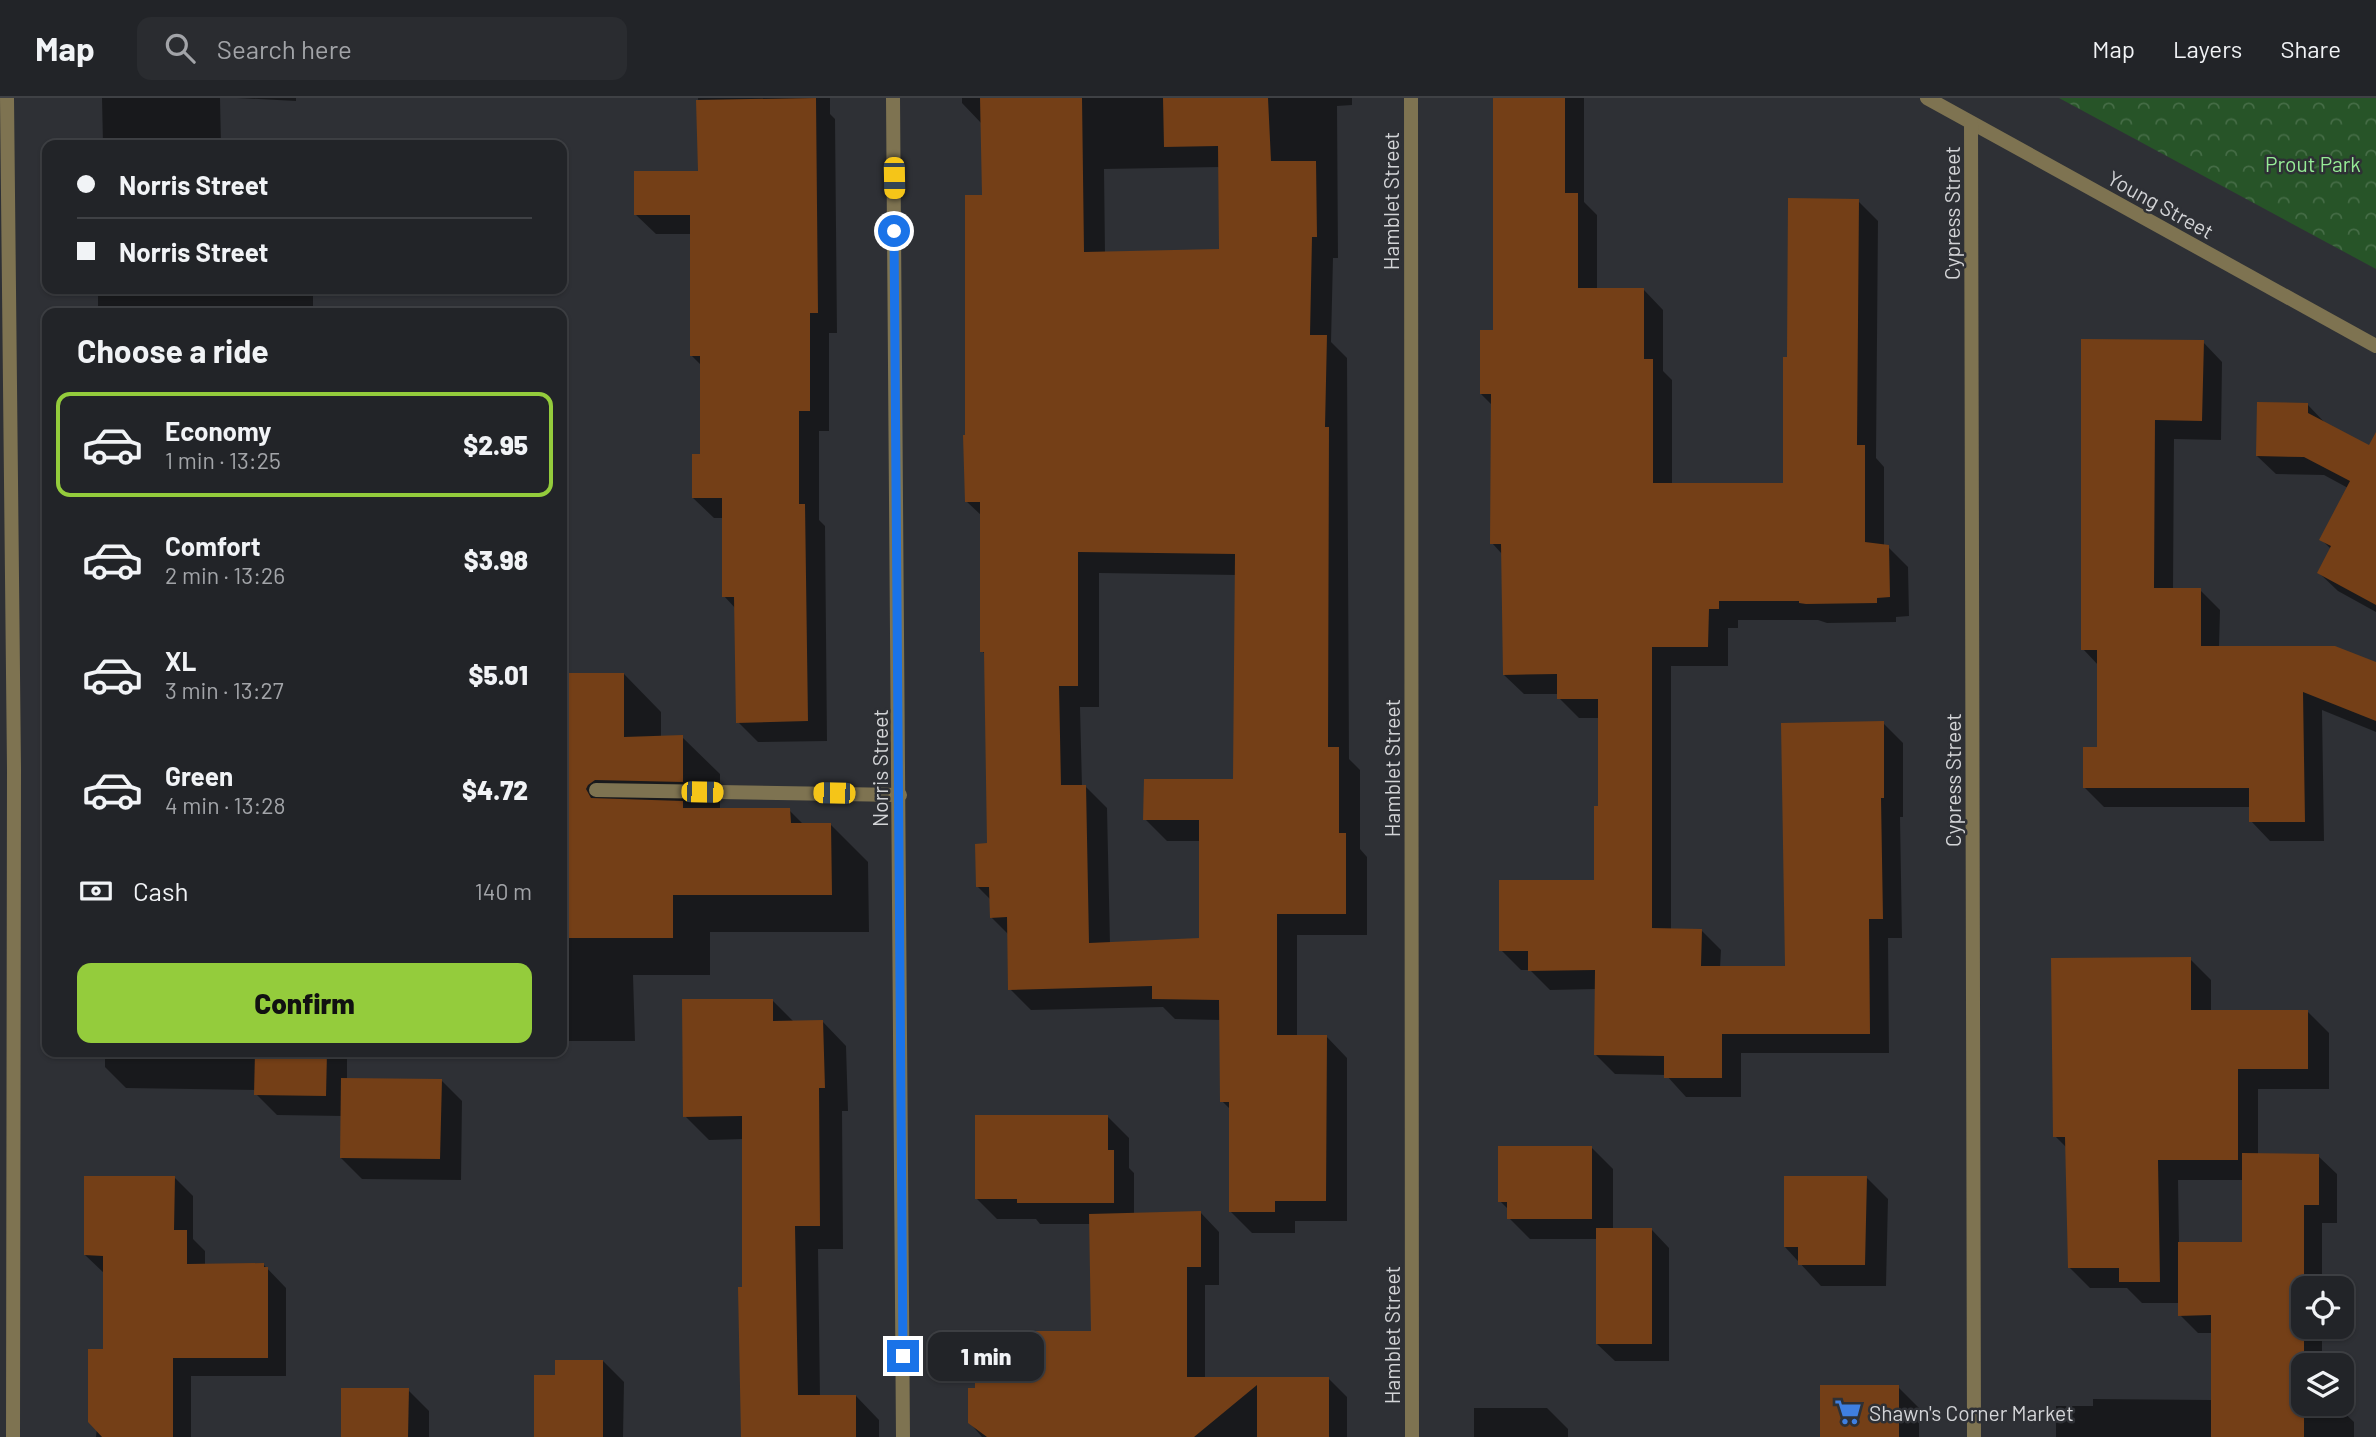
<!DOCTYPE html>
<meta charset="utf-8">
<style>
body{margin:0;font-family:Barlow,sans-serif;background:#2a2c30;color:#f1f3f6;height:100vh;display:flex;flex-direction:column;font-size:26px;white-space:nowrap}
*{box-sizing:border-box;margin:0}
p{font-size:23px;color:#a2a4a8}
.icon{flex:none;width:38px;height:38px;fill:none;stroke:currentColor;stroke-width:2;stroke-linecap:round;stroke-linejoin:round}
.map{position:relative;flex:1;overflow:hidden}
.side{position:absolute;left:42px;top:210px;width:525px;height:749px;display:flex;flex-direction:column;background:#222428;border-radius:14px;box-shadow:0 2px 5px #0004,0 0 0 2px #3f4145}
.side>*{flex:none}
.guide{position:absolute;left:42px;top:42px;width:525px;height:154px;border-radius:14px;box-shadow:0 2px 5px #0004,0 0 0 2px #3f4145;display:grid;align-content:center;height:154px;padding:0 35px;background:#222428}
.buttons{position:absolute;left:2291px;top:1178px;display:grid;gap:14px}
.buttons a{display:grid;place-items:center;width:63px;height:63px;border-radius:14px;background:#222428;box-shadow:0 2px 5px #0004,0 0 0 2px #3f4145;font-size:35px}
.end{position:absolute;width:32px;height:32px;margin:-16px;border:9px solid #1a73e8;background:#fff;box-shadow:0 0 0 4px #fff}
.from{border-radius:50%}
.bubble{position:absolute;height:49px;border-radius:14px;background:#222428;box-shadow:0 2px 5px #0004,0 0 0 2px #3f4145;font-size:23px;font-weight:800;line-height:49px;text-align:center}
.car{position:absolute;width:21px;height:42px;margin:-21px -10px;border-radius:9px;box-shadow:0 0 5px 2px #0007;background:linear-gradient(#f5c518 24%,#345 0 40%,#f5c518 0 76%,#345 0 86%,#f5c518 0)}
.guide b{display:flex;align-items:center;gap:24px;height:66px;font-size:26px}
.guide b+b{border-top:2px solid #3f4145}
.guide i{width:18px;height:18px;background:#f1f3f6}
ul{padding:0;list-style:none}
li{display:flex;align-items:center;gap:21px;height:105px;margin:0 14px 10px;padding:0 21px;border:4px solid transparent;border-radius:14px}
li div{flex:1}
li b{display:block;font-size:26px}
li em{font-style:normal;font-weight:800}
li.current{border-color:#94cc3c}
li>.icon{width:63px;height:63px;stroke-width:1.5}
h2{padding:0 35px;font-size:32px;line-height:84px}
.pay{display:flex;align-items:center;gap:18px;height:77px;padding:0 35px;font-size:26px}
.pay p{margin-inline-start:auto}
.cta{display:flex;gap:14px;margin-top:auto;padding:14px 35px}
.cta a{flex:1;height:80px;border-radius:14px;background:#94cc3c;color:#111;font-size:28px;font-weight:800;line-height:80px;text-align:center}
header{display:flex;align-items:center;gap:42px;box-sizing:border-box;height:98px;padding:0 35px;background:#222428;border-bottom:2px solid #3f4145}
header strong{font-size:33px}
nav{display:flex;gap:38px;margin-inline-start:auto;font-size:24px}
.search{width:490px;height:63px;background:#2a2c30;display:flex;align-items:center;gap:18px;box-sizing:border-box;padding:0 24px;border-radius:14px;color:#a2a4a8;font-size:26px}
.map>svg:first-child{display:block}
.park{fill:url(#park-crowns)}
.shadow{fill:#0007;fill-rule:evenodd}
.building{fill:#743f17;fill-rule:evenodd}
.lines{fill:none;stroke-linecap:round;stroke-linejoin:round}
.service{stroke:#7e7351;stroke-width:14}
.minor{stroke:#7e7351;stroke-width:14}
.route{stroke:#1a73e8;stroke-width:9}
.labels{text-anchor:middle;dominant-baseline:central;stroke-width:5;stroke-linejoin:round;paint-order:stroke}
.park-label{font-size:21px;fill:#96ec96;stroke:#2e3035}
.street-label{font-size:21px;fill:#d3d4d7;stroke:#2e3035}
.poi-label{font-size:21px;fill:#d3d4d7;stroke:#2e3035;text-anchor:start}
</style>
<header>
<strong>Map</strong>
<div class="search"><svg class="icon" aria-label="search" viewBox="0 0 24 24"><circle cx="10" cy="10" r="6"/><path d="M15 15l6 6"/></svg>Search here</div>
<nav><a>Map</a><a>Layers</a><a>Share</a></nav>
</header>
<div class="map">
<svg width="2376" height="1339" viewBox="0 0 2376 1339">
<defs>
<pattern id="park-crowns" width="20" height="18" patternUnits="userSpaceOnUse" patternTransform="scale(1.75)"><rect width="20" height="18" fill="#275428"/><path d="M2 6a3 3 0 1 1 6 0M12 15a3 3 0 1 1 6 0" fill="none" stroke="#456c46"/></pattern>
</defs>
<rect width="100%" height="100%" fill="#2e3035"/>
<!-- park -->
<path class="park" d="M 2059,0 L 2376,0 L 2376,171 Z"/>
<!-- shadow -->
<g class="shadow">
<path d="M 102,0 L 220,0 L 221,47 L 103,47 Z"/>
<path d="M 237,0 L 296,0 L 296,3 Z"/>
<path d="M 698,0 L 830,0 L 830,16 L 835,21 L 837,235 L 829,235 L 829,333 L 819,333 L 819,422 L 825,428 L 827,643 L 758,644 L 738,624 L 736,511 L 724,498 L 724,420 L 714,420 L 693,400 L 701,357 L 701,267 L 691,257 L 691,136 L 656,136 L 635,116 L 700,74 Z"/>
<path d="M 962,0 L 1352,0 L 1352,7 L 1337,8 L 1338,160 L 1333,160 L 1331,244 L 1347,260 L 1349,661 L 1360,672 L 1360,751 L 1367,759 L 1367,837 L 1297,837 L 1297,938 L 1326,938 L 1347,960 L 1347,1123 L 1295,1123 L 1295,1135 L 1252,1135 L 1231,1114 L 1231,1012 L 1222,1003 L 1221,922 L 1175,921 L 1163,909 L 1031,912 L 1010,891 L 1009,837 L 991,819 L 991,802 L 978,789 L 988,747 L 985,556 L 982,553 L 982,418 L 966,403 L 967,338 L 984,99 L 982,26 L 962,5 ZM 1220,69 L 1221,153 L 1105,155 L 1104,71 ZM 1099,475 L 1237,477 L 1235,682 L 1145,721 L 1167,743 L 1200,743 L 1200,842 L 1110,846 L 1107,710 L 1086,689 L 1082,689 L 1080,609 L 1099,609 Z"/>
<path d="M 1493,0 L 1584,0 L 1584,104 L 1597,117 L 1597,192 L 1644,192 L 1663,212 L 1663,273 L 1672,282 L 1672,387 L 1785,387 L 1788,261 L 1858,103 L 1878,123 L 1876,360 L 1884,369 L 1884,448 L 1888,449 L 1908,469 L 1909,518 L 1896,519 L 1896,524 L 1827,525 L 1818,522 L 1738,522 L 1738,530 L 1728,530 L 1728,568 L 1671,568 L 1671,832 L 1701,832 L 1721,852 L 1720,870 L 1787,870 L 1883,625 L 1903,645 L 1903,719 L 1900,719 L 1902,840 L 1888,840 L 1889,955 L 1741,955 L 1741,999 L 1686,999 L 1666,977 L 1615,976 L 1595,956 L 1596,891 L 1550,892 L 1530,872 L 1521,872 L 1501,852 L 1595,784 L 1600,709 L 1600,620 L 1579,620 L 1559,600 L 1559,596 L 1524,596 L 1504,577 L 1502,456 L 1492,445 L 1492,307 L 1481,296 L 1495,234 Z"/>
<rect x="98" y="191" width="215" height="24"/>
<path d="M 2083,242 L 2203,244 L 2222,264 L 2221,342 L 2174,341 L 2173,492 L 2200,492 L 2220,512 L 2219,549 L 2376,565 L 2376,634 L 2322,612 L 2324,743 L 2270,743 L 2251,723 L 2251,709 L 2104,709 L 2085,690 L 2099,651 L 2099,568 L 2083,551 Z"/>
<path d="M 2308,307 L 2326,326 L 2376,353 L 2376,514 L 2338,493 L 2319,475 L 2331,451 L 2321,441 L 2348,390 L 2324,377 L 2276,376 L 2257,358 Z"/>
<path d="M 562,576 L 624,576 L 661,614 L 661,640 L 682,639 L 720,676 L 720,712 L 789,712 L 804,727 L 831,727 L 868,764 L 869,834 L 710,834 L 710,877 L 633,877 L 635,943 L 569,943 L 562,936 Z"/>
<path d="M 2190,861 L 2211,882 L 2211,914 L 2308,914 L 2329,935 L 2329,991 L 2258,991 L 2258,1057 L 2318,1058 L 2337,1076 L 2337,1125 L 2322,1125 L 2322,1190 L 2303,1190 L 2303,1228 L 2322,1228 L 2322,1267 L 2303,1267 L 2303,1306 L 2335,1306 L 2354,1324 L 2354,1339 L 2056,1339 L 2056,1308 L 2093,1308 L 2093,1301 L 2213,1302 L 2213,1235 L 2198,1235 L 2180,1217 L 2180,1205 L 2142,1205 L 2127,1190 L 2090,1190 L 2069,1169 L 2067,1050 L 2055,1038 ZM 2178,1082 L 2244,1082 L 2244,1146 L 2179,1146 Z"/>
<path d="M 772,902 L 794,924 L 823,924 L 846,948 L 848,1013 L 842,1013 L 843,1151 L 818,1151 L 820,1299 L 856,1298 L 879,1322 L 879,1339 L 742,1339 L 744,1041 L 709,1042 L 685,1018 Z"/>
<path d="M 105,954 L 345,954 L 347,956 L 347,981 L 441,982 L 462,1003 L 461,1082 L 362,1081 L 341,1060 L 342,1018 L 277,1017 L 256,996 L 256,992 L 126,990 L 105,969 Z"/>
<path d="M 1108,1019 L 1129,1040 L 1129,1070 L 1134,1075 L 1134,1117 L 1201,1115 L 1219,1134 L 1219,1187 L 1205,1187 L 1205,1280 L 1328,1280 L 1347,1299 L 1347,1339 L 982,1339 L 970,1325 L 976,1292 L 1005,1260 L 1092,1235 L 1091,1126 L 1040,1126 L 1036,1121 L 997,1121 L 976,1100 Z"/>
<path d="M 1592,1050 L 1613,1071 L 1613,1132 L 1652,1132 L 1669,1150 L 1669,1263 L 1615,1263 L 1597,1246 L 1597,1141 L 1530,1141 L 1509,1120 L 1509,1112 L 1500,1103 Z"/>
<path d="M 174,1079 L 193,1098 L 193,1141 L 205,1153 L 205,1167 L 263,1166 L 286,1190 L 286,1278 L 191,1278 L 191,1339 L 96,1339 L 105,1253 L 105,1176 L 85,1157 Z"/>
<path d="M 1867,1080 L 1888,1101 L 1886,1188 L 1821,1188 L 1785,1149 Z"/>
<path d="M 603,1263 L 624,1284 L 623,1339 L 535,1339 L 557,1279 Z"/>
<path d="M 1898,1289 L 1919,1310 L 1919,1339 L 1822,1339 Z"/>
<path d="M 408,1292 L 429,1313 L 429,1339 L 343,1339 Z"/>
<path d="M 1474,1310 L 1547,1310 L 1568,1331 L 1568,1339 L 1474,1339 Z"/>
</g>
<!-- building -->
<g class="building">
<path d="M 816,0 L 818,215 L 810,215 L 810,313 L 799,313 L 799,406 L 805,406 L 808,623 L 736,625 L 734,499 L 722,499 L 722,400 L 692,400 L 692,356 L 700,356 L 700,258 L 690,258 L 690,117 L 634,117 L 634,73 L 698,73 L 696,2 Z"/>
<path d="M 980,0 L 1082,0 L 1084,154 L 1219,151 L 1218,48 L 1164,49 L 1163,0 L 1268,0 L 1271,63 L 1316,63 L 1317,139 L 1312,139 L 1310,237 L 1327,237 L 1325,329 L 1329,329 L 1328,649 L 1339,649 L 1339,735 L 1346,735 L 1346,816 L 1277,816 L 1277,937 L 1327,937 L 1326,1103 L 1275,1103 L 1275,1114 L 1229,1114 L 1229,1004 L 1220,1004 L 1219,902 L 1152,901 L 1152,888 L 1008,892 L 1007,819 L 990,820 L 989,789 L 976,789 L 975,746 L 987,745 L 984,554 L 980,554 L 980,404 L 965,404 L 963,337 L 965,337 L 965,97 L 982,97 ZM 1078,454 L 1235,456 L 1233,681 L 1144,681 L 1143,722 L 1199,722 L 1199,840 L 1089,845 L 1086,687 L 1061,687 L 1059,588 L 1078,588 Z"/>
<path d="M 1493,0 L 1565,0 L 1565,95 L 1578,95 L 1578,190 L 1644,190 L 1644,261 L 1653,261 L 1653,385 L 1783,385 L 1783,259 L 1787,259 L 1788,100 L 1859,101 L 1857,347 L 1865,347 L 1865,444 L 1889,447 L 1890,499 L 1877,500 L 1877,505 L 1806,506 L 1799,505 L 1799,503 L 1719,503 L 1719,511 L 1709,511 L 1708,549 L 1652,549 L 1652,830 L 1702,831 L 1701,868 L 1785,868 L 1781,625 L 1884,623 L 1884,700 L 1881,700 L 1883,821 L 1869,821 L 1870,936 L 1722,936 L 1722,980 L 1664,980 L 1664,958 L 1594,957 L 1595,872 L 1528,873 L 1528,853 L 1499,853 L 1499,782 L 1594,782 L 1594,708 L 1598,708 L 1598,601 L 1557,601 L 1557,576 L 1503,577 L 1501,446 L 1490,446 L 1491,296 L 1480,296 L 1480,232 L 1493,232 Z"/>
<path d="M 2081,241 L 2204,242 L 2202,323 L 2155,322 L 2154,490 L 2201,490 L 2201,548 L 2335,548 L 2376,564 L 2376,623 L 2303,594 L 2305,724 L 2249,724 L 2249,690 L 2083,690 L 2083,649 L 2097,649 L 2097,552 L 2081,552 Z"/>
<path d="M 2257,304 L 2308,305 L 2308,315 L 2369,347 L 2376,334 L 2376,507 L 2317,475 L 2331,448 L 2319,442 L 2350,383 L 2304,359 L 2256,358 Z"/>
<path d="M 562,575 L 624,575 L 624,639 L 683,637 L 683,684 L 595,682 L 588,687 L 586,691 L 591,700 L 683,703 L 683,710 L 790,710 L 791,725 L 831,725 L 832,797 L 673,797 L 673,840 L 562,840 Z"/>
<path d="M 2191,859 L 2191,912 L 2308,912 L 2308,971 L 2238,971 L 2238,1062 L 2158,1062 L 2160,1184 L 2119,1184 L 2119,1170 L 2068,1170 L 2065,1039 L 2053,1039 L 2051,860 Z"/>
<path d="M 682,901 L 773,901 L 773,923 L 823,922 L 825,990 L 819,990 L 820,1128 L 795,1128 L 798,1297 L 856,1297 L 856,1339 L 741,1339 L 738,1189 L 742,1189 L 742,1018 L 683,1019 Z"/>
<path d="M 255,954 L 327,954 L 326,998 L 254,997 Z"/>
<path d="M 341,980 L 442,981 L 440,1061 L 340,1060 Z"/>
<path d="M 975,1017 L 1108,1017 L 1108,1052 L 1114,1052 L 1114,1105 L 1017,1105 L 1017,1101 L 975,1101 Z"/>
<path d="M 1498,1048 L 1592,1048 L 1592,1121 L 1507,1121 L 1507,1104 L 1498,1104 Z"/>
<path d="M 2242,1055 L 2319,1056 L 2319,1107 L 2304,1107 L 2304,1339 L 2211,1339 L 2211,1217 L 2178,1218 L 2178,1144 L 2242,1144 Z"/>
<path d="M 84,1078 L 175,1078 L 174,1132 L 187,1132 L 187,1166 L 264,1165 L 264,1169 L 268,1169 L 268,1260 L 173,1260 L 173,1339 L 102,1339 L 88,1324 L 88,1251 L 103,1251 L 103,1158 L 84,1157 Z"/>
<path d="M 1784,1078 L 1867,1078 L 1865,1167 L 1798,1167 L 1798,1149 L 1784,1149 Z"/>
<path d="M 1201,1113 L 1201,1169 L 1187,1169 L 1187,1279 L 1329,1279 L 1329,1339 L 1257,1339 L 1257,1287 L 1194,1339 L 987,1339 L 968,1325 L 968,1290 L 975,1290 L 975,1258 L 1004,1258 L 1004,1233 L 1091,1233 L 1089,1116 Z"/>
<rect x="1596" y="1130" width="56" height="116"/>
<path d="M 555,1262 L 603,1262 L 603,1339 L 534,1339 L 534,1277 L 555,1277 Z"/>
<rect x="1820" y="1287" width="79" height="52"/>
<path d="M 341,1290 L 409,1290 L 408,1339 L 341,1339 Z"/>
</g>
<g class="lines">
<!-- service -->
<path class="service" d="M 596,692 L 900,697"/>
<!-- minor -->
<g class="minor">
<path d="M 7,0 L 14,671 L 13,1339"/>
<path d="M 893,0 L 903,1339"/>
<path d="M 1411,0 L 1412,1339"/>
<path d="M 1927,0 L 2376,248"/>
<path d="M 1971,25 L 1974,1339"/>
</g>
</g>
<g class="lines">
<!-- route -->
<path class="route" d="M 894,133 L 903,1258"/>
</g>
<!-- icons -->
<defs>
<symbol id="supermarket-bare" viewBox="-9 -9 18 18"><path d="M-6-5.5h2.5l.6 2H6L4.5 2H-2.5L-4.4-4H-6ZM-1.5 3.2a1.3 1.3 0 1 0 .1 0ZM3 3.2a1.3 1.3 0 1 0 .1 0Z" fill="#3f7fe0" stroke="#2e3035" stroke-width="2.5" paint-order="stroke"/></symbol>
</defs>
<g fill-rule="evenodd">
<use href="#supermarket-bare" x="1829" y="1295" width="38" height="38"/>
</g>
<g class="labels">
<!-- park labels -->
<g class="park-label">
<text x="2313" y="65">Prout Park</text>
</g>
<!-- street labels -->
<g class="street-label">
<text transform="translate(1390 103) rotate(-90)">Hamblet Street</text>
<text transform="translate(2161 106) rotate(29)">Young Street</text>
<text transform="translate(1951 115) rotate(-90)">Cypress Street</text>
<text transform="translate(879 670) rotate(-90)">Norris Street</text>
<text transform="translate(1391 670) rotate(-90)">Hamblet Street</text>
<text transform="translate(1952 682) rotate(-90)">Cypress Street</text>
<text transform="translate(1391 1237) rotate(-90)">Hamblet Street</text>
</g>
<!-- poi labels -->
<g class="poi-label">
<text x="1869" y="1314">Shawn's Corner Market</text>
</g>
</g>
</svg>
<div class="buttons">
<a><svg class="icon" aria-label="locate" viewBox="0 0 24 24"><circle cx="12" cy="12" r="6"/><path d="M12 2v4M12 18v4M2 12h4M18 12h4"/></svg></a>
<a><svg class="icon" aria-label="layers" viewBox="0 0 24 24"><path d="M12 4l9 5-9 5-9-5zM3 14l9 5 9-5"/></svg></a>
</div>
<i class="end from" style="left:894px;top:133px"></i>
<i class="end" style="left:903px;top:1258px"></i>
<div class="bubble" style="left:928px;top:1234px;width:116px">1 min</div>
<i class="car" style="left:894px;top:80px;rotate:179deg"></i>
<i class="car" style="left:702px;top:694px;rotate:91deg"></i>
<i class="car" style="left:834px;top:695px;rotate:271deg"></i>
<div class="guide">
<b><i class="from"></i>Norris Street</b>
<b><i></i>Norris Street</b>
</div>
<section class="side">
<h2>Choose a ride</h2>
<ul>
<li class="current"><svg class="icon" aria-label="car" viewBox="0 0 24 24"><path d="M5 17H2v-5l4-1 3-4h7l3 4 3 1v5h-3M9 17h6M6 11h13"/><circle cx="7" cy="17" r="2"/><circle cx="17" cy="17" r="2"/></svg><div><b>Economy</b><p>1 min · 13:25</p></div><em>$2.95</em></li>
<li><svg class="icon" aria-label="car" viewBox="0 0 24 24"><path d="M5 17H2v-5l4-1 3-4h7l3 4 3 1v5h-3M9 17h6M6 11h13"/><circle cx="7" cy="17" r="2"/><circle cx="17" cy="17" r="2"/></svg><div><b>Comfort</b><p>2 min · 13:26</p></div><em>$3.98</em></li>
<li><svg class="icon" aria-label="car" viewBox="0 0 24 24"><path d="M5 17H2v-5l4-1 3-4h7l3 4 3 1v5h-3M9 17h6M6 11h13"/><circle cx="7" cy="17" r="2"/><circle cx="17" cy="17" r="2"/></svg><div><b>XL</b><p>3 min · 13:27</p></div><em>$5.01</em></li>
<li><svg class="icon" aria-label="car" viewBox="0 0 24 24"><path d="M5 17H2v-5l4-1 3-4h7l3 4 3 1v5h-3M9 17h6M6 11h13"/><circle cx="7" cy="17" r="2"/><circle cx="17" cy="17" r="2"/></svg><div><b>Green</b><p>4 min · 13:28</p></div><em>$4.72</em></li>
</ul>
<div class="pay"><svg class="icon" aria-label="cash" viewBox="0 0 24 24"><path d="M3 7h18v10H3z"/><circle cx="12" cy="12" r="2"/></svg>Cash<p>140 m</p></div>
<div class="cta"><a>Confirm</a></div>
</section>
</div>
